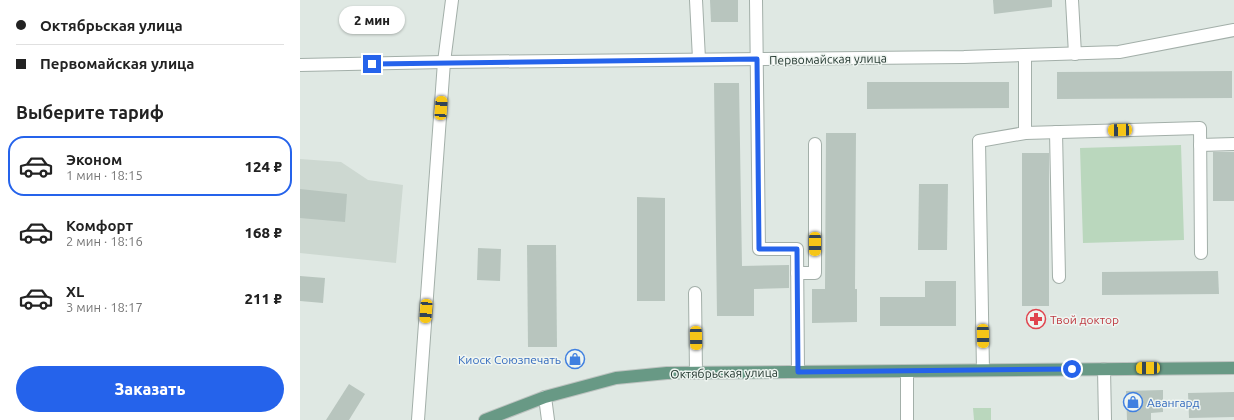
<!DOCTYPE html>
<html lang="ru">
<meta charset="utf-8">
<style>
body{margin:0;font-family:Ubuntu,sans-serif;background:#f6f6f6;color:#222;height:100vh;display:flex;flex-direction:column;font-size:15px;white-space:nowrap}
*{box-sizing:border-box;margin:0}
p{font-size:13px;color:#767676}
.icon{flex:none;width:22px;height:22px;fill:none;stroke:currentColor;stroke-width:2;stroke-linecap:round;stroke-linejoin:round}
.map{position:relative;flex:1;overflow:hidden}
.drawer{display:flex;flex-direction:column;background:#fff;width:300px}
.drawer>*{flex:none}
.top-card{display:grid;align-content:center;height:88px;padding:0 16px;background:#fff}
.end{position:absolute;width:18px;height:18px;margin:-9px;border:5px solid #2563eb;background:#fff;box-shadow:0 0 0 2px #fff}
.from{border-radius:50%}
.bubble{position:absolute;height:28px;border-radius:14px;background:#fff;box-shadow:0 1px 3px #0004;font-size:13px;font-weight:800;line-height:28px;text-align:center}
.car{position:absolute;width:12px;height:24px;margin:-12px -6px;border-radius:5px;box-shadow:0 0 3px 1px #0007;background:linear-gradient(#f5c518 24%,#345 0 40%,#f5c518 0 76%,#345 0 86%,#f5c518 0)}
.top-card b{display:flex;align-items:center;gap:14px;height:38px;font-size:15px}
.top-card b+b{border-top:1px solid #e0e0e0}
.top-card i{width:10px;height:10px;background:#222}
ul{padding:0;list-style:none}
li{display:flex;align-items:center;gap:12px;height:60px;margin:0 8px 6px;padding:0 8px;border:2px solid transparent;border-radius:16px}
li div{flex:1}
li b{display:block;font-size:15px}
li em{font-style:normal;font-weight:800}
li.selected{border-color:#2563eb}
li>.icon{width:36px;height:36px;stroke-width:1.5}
h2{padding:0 16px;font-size:18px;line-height:48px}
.action{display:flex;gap:8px;margin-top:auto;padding:8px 16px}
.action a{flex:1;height:46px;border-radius:24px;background:#2563eb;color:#fff;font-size:16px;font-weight:800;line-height:46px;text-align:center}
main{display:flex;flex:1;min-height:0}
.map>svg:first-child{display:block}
.built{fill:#cdd8d1}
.green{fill:#bad7bd}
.building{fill:#b8c5be}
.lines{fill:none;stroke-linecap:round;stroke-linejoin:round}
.minor-casing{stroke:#a3afa9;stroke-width:14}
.major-casing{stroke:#bdc3c0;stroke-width:14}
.minor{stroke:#fff;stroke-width:12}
.major{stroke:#689985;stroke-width:12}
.route{stroke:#2563eb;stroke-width:5}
.labels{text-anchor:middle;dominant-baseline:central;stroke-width:3;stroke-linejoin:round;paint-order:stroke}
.street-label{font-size:12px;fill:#22362e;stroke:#eff5f1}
.health-label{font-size:12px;fill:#be3a42;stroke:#eff5f1;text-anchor:start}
.shop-label{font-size:12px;fill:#366cbe;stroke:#eff5f1;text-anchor:end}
</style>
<main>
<section class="drawer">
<div class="top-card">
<b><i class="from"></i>Октябрьская улица</b>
<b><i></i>Первомайская улица</b>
</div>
<h2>Выберите тариф</h2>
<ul>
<li class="selected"><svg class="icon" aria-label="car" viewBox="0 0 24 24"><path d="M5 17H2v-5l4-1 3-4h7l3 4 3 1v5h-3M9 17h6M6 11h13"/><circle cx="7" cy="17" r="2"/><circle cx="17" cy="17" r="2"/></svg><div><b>Эконом</b><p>1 мин · 18:15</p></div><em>124 ₽</em></li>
<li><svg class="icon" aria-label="car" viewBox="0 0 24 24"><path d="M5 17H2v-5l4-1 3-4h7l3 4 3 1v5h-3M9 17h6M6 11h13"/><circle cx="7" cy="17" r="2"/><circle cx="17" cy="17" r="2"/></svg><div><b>Комфорт</b><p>2 мин · 18:16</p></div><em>168 ₽</em></li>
<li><svg class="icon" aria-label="car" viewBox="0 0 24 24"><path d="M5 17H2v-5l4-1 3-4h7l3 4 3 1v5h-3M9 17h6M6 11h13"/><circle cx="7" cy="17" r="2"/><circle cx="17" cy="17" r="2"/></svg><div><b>XL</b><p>3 мин · 18:17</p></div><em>211 ₽</em></li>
</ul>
<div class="action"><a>Заказать</a></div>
</section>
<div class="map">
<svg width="934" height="420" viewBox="0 0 934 420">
<rect width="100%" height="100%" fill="#dfe8e3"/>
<!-- built -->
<path class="built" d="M 0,159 L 41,162 L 68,180 L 103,185 L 96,263 L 0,253 Z"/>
<!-- green -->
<g class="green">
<path d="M 881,145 L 884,240 L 783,243 L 780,148 Z"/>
<path d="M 673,408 L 691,408 L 691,420 L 674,420 Z"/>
</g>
<!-- building -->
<g class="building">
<path d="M 410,0 L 438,0 L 438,22 L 411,22 Z"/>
<path d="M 693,0 L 752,0 L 752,7 L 694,14 Z"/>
<path d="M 932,71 L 932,98 L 757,99 L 757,72 Z"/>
<path d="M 567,82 L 709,82 L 709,108 L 567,109 Z"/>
<path d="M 414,83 L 439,83 L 442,266 L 489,265 L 489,288 L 454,289 L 454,316 L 417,316 Z"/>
<path d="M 526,133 L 556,133 L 555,289 L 557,289 L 557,322 L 512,323 L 512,289 L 525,289 Z"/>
<rect x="913" y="152" width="21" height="49"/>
<rect x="722" y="153" width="27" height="153"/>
<path d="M 619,184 L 648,184 L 647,250 L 618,250 Z"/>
<path d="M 0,189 L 47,194 L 45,222 L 0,218 Z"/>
<path d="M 337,197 L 365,198 L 365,301 L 337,301 Z"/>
<path d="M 227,245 L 256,245 L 257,347 L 228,347 Z"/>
<path d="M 178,248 L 201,249 L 200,281 L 177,280 Z"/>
<path d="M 918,271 L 919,294 L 802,295 L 802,272 Z"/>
<path d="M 0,276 L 25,278 L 23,303 L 0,301 Z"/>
<path d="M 625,281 L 656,281 L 656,326 L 580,326 L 580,297 L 625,297 Z"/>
<path d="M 49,384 L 65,394 L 49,420 L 26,420 Z"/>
<path d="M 863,390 L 863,412 L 851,413 L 851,420 L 827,420 L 826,391 Z"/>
<path d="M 934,392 L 934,417 L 889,418 L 888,393 Z"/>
</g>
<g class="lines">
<defs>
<g id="minor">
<path d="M 396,0 L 399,59"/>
<path d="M 456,0 L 459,249 L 497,249 L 498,372"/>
<path d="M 772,0 L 775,54"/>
<path d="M 725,56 L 725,133"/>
<path d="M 0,65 L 144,62 L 664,57 L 819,52 L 934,30"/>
<path d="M 756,132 L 759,277"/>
<path d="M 900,145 L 934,144"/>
<path d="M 497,273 L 515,273 L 515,144"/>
<path d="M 395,293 L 396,373"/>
<path d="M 804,369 L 805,420"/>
<path d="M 683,370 L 679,141 L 725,133 L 900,128 L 901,253"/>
<path d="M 607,371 L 607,420"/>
<path d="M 245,397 L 248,420"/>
<path d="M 118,420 L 144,62 L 152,0"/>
</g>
<path id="major" d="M 185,420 L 245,397 L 316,378 L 367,373 L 934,368"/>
</defs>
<!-- minor casing -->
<use href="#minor" class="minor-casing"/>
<!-- major casing -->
<use href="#major" class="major-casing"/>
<!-- minor -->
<use href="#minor" class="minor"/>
<!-- major -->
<use href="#major" class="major"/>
</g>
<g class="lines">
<!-- route -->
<path class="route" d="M 72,64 L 457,59 L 459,249 L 497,249 L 498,372 L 772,369"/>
</g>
<!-- icons -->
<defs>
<symbol id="pharmacy-ring" viewBox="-11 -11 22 22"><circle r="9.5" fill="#eff5f1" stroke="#e0444e" stroke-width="1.5"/><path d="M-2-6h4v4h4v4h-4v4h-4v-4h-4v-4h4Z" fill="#e0444e"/></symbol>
<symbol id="shop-ring" viewBox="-11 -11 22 22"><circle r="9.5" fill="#eff5f1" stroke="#3f7fe0" stroke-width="1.5"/><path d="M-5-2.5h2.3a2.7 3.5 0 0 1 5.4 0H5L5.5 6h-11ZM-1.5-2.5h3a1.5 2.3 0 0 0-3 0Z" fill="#3f7fe0"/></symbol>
</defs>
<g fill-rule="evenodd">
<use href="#pharmacy-ring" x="725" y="308" width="22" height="22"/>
<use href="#shop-ring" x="264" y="348" width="22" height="22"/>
<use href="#shop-ring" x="822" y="391" width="22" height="22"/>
</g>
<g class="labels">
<!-- street labels -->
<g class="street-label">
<text transform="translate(528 59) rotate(-1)">Первомайская улица</text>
<text transform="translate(424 373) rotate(-1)">Октябрьская улица</text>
</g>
<!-- health labels -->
<g class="health-label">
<text x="750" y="319">Твой доктор</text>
</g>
<!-- shop labels -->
<g class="shop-label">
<text x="261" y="359">Киоск Союзпечать</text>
<text x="847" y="402" text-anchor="start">Авангард</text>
</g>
</g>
</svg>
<i class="end from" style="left:772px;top:369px"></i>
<i class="end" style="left:72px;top:64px"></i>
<div class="bubble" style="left:39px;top:6px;width:66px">2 мин</div>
<i class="car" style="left:141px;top:108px;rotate:4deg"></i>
<i class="car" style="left:820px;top:130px;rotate:268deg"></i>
<i class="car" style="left:515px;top:244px;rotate:180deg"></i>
<i class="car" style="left:126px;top:311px;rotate:184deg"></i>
<i class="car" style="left:683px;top:336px;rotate:179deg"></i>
<i class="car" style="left:396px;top:338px;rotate:179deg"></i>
<i class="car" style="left:848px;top:368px;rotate:270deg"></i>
</div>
</main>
